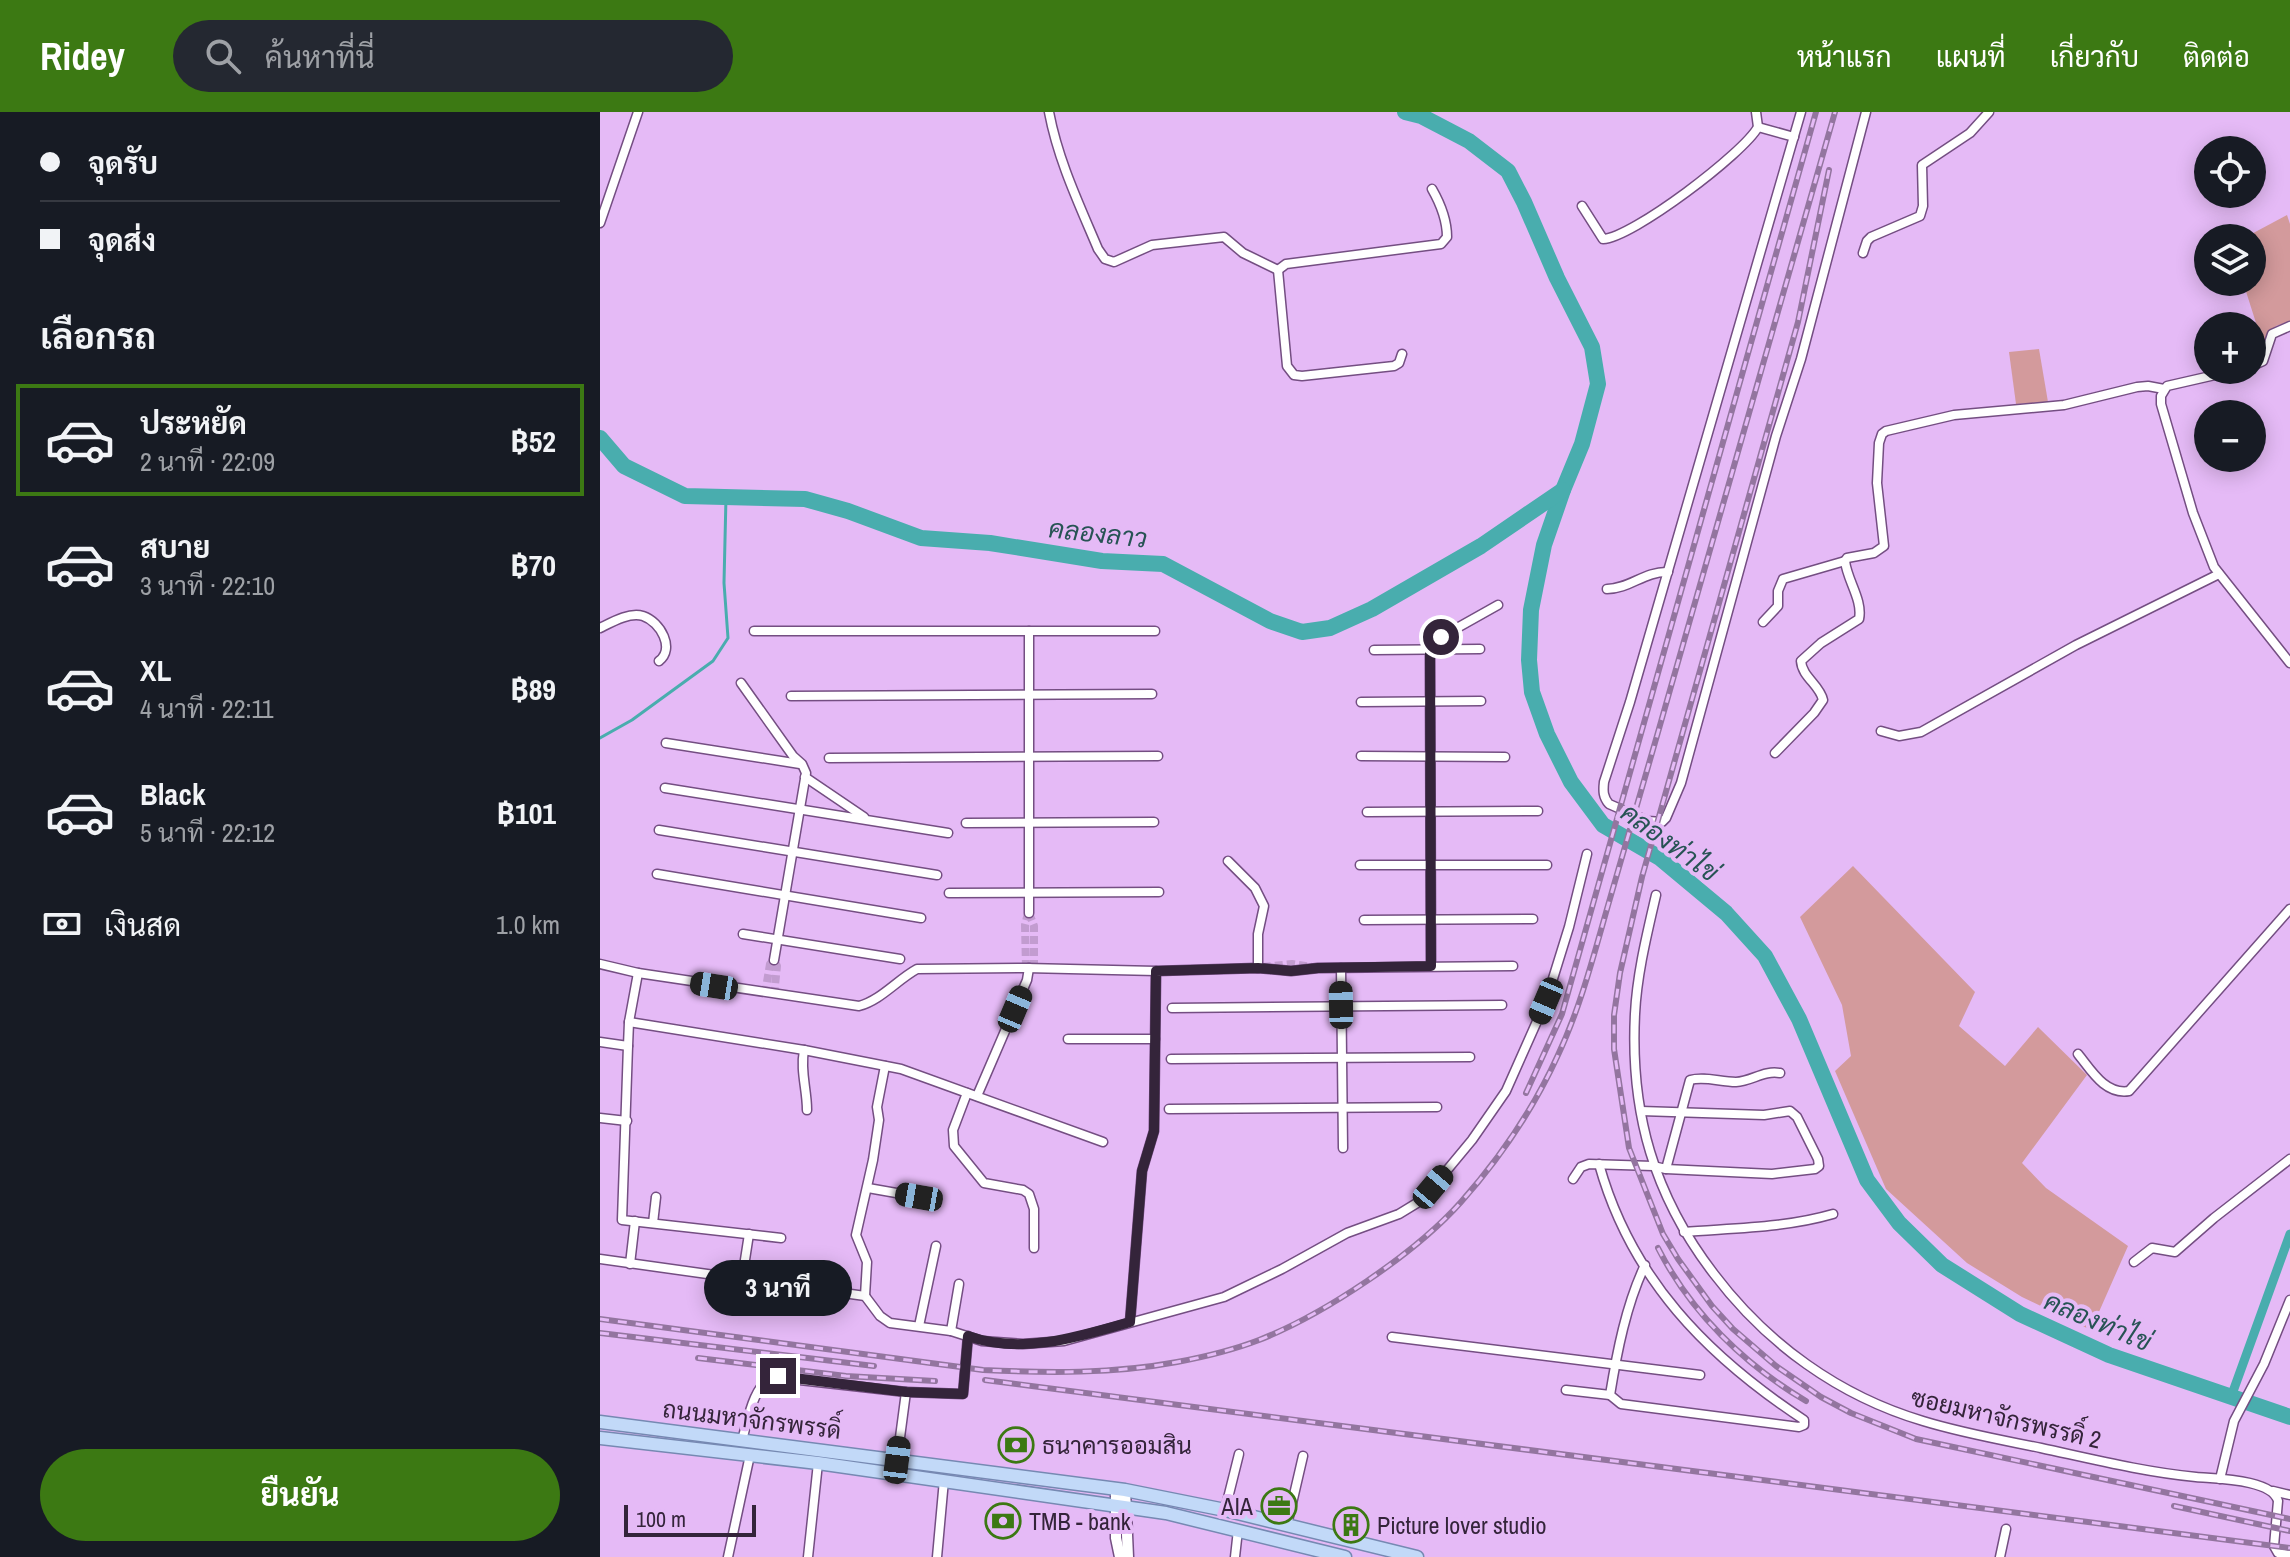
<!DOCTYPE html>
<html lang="th">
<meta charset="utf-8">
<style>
body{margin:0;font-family:"Archivo Narrow",Sarabun,sans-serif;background:#242831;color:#f1f3f6;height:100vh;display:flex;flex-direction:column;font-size:30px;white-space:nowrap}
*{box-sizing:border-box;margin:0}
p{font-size:26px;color:#9ea1a6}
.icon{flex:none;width:44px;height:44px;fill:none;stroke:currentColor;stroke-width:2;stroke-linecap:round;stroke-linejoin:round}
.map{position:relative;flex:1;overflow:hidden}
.side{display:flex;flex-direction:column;background:#171b24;width:600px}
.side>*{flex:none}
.guide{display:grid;align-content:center;height:176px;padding:0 40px;background:#171b24}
.buttons{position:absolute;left:1594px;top:24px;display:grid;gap:16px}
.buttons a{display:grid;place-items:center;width:72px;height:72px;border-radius:50%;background:#171b24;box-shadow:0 4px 20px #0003;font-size:40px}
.scale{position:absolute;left:24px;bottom:20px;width:132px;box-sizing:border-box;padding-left:8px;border:4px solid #34243a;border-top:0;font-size:22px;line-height:28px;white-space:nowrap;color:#34243a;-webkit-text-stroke:6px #e5baf6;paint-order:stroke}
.end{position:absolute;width:36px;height:36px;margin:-18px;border:10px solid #34243a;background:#fff;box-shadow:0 0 0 4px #fff}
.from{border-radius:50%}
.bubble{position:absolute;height:56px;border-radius:28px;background:#171b24;box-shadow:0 4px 20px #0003;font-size:26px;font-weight:700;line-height:56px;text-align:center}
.car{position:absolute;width:24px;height:48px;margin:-24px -12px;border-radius:10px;box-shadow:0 0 6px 2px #0007;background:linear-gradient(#222 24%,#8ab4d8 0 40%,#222 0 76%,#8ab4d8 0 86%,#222 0)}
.guide b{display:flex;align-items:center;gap:28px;height:76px;font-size:30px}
.guide b+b{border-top:2px solid #363941}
.guide i{width:20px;height:20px;background:#f1f3f6}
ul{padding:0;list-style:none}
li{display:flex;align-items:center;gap:24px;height:112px;margin:0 16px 12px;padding:0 24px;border:4px solid transparent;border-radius:0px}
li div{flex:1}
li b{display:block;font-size:30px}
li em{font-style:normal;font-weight:700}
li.on{border-color:#3c7913}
li>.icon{width:72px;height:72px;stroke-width:1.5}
h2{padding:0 40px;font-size:36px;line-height:96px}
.pay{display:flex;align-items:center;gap:20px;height:88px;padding:0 40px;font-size:30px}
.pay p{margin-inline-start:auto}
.button{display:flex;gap:16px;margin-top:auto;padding:16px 40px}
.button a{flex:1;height:92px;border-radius:48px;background:#3c7913;color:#fff;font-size:32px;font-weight:700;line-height:92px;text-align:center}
header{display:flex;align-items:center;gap:48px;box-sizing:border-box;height:112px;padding:0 40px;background:#3c7913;color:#fff}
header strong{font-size:38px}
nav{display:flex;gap:44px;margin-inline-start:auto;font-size:28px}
.search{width:560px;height:72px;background:#242831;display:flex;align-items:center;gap:20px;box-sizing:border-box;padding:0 28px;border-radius:44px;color:#9ea1a6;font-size:30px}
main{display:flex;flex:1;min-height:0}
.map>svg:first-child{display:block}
.green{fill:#d39a9c}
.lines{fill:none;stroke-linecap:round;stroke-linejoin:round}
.stream{stroke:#49adae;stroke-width:3}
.canal{stroke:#49adae;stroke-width:9}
.river{stroke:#49adae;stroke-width:16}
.minor-tunnel{stroke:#c29cd0;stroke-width:8;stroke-dasharray:8 4;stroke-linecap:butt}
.minor-casing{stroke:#744e82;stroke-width:11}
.tertiary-casing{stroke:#744e82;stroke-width:13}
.primary-casing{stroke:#7689b2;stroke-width:15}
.minor{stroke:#fff;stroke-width:8}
.tertiary{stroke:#fff;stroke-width:10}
.primary{stroke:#c2d9f8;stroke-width:12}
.rail-casing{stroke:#93759f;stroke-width:6}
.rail{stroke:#e5baf6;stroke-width:3;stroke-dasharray:9;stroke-linecap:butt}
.route{stroke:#34243a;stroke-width:10}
.labels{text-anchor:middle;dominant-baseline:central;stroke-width:8;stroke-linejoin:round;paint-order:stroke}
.street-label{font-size:24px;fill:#34243a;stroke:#e5baf6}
.poi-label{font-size:24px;fill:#34243a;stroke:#e5baf6;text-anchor:start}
.water-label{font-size:26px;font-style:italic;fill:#275354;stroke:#e5baf6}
</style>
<header>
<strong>Ridey</strong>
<div class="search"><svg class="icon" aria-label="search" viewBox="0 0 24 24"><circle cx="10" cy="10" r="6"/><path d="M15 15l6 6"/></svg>ค้นหาที่นี่</div>
<nav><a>หน้าแรก</a><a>แผนที่</a><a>เกี่ยวกับ</a><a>ติดต่อ</a></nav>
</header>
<main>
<section class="side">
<div class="guide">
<b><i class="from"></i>จุดรับ</b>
<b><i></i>จุดส่ง</b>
</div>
<h2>เลือกรถ</h2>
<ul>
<li class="on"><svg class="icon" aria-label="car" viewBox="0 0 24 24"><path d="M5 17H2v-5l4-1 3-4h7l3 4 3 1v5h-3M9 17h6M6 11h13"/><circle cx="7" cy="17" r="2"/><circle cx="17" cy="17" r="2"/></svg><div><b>ประหยัด</b><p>2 นาที · 22:09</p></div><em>฿52</em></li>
<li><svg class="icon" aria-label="car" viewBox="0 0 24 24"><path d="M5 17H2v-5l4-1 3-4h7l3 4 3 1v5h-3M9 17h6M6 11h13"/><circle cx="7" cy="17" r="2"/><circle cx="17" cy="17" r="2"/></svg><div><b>สบาย</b><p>3 นาที · 22:10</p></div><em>฿70</em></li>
<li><svg class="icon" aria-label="car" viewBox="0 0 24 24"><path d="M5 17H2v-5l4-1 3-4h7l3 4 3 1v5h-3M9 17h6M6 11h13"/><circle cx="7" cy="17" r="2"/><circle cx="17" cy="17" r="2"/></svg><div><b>XL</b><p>4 นาที · 22:11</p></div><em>฿89</em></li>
<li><svg class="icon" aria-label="car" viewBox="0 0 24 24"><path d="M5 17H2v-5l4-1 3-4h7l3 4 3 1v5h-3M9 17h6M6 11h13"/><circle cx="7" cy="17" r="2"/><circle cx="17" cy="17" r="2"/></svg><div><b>Black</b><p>5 นาที · 22:12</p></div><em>฿101</em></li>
</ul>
<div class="pay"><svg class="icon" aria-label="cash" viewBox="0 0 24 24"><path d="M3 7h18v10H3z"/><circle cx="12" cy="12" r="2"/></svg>เงินสด<p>1.0 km</p></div>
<div class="button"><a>ยืนยัน</a></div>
</section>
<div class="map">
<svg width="1690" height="1445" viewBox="0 0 1690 1445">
<rect width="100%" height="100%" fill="#e5baf6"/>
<!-- green -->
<g class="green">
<path d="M 1687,103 L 1690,112 L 1690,209 L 1676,214 L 1663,233 L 1643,170 L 1652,170 L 1652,126 L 1644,126 Z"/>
<path d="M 1439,237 L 1448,290 L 1416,292 L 1409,240 Z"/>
<path d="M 1253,754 L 1375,880 L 1359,914 L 1405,954 L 1438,915 L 1487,963 L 1422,1051 L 1446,1076 L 1528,1134 L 1491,1218 L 1422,1185 L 1367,1151 L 1286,1077 L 1235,959 L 1251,944 L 1242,893 L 1200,805 Z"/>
</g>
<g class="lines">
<!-- stream -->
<path class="stream" d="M 0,626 L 32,608 L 113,549 L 128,526 L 124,471 L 126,385"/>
<!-- canal -->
<path class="canal" d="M 1631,1285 L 1690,1122"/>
<!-- river -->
<g class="river">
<path d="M 805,0 L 821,4 L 869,29 L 908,59 L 924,90 L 957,166 L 992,235 L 998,272 L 982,332 L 963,378 L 944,433 L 931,498 L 929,548 L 932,580 L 947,622 L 971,670 L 1003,713 L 1060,746 L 1126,801 L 1165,844 L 1199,907 L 1267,1068 L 1299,1111 L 1342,1153 L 1420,1202 L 1509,1243 L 1690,1305"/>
<path d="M 0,326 L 24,354 L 85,384 L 205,387 L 248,399 L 321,426 L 390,431 L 502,449 L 563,452 L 670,509 L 702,520 L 730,516 L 772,497 L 881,434 L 963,378"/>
</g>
<!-- minor-tunnel -->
<g class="minor-tunnel">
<path d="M 429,801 L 434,814 L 434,856"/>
<path d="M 663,855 L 692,852 L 712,855"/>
<path d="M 426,856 L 425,813 L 428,801"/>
<path d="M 165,882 L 170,852 L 174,848"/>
<path d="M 174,883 L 177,854 L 174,848"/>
</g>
<defs>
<g id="minor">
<path d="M 449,0 C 458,48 479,92 498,137 L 505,147 L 514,150 L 552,133 L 624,125 L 643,141 L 678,158"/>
<path d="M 1201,0 L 1030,590 L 1004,670 C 1003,679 1003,685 1009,692 L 1048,709 L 1062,710 L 1066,706 L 1081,671 L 1176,324 L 1201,247 L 1266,0"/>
<path d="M 1158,15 L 1194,25"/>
<path d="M 982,94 L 1003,127 C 1032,126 1144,41 1158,15 L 1156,0"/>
<path d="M 0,111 L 38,0"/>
<path d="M 1263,141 L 1267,129 L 1271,125 L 1320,104 L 1323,94 L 1322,53 L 1370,21 L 1389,0"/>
<path d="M 678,158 L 686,152 L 841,132 L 847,125 C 847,108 840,91 832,77"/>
<path d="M 678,158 L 687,254 L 694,263 L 702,264 L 794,254 L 799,251 L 802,242"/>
<path d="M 1652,254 L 1663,249 L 1672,222 L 1690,214"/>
<path d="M 1637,258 L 1567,274 L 1561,284 L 1561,292 L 1593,401 L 1614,455 L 1690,551"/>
<path d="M 1007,477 C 1029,477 1045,459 1068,460"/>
<path d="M 1163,510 L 1178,494 L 1178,479 L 1183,467 L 1245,449"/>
<path d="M 0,516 C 12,510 29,500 43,504 C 61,510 75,537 59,549"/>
<path d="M 154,519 L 555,519"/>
<path d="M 774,538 L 880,537"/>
<path d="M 141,571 L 193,644 L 202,652 L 206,661 L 174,848"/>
<path d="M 191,584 L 552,582"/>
<path d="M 761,590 L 881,589"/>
<path d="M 1281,619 L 1299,624 L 1321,620 L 1476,533 L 1619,462"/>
<path d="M 66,631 L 200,652"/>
<path d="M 1175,641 L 1214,601 L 1223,588 C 1220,573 1202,565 1201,549 L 1221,531 L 1259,507 C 1263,488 1247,468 1245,449 L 1247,446 L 1274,441 L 1284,434 L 1277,371 L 1279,331 L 1282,322 L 1286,319 L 1354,303 L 1464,293 L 1537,275 L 1548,274 L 1564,277"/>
<path d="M 761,644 L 905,645"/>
<path d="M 229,646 L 558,644"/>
<path d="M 205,665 L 264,705"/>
<path d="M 65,676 L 348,721"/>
<path d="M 767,700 L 938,699"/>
<path d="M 366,711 L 554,710"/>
<path d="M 59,718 L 337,763"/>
<path d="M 628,749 L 655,776 L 664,794 L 658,822 L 658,856"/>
<path d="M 760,753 L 947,753"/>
<path d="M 57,762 L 321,806"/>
<path d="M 349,781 L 559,780"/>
<path d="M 1056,783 C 1047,822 1037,862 1035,902 C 1030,1001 1054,1084 1114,1162 C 1167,1232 1239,1284 1323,1309 C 1362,1321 1402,1328 1441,1336 C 1492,1347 1544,1360 1596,1365 C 1616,1367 1672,1367 1678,1389 L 1674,1434 L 1678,1441 L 1690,1443"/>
<path d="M 429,801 L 429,519"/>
<path d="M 764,808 L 933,807"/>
<path d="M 143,822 L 300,847"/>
<path d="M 0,852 L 38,861 L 259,894 C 281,888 297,868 317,857 L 426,856 L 556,859 L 658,856 L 691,859 L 718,856 L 913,854"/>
<path d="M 831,854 L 830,538 L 841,525 L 898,493"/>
<path d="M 741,856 L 743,1036"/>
<path d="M 38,861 L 29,910 L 28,934 L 22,1108 L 181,1126"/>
<path d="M 572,896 L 902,893"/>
<path d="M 29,910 L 204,938 L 301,957 L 503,1030"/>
<path d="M 468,927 L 555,927"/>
<path d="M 0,930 L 28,934"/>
<path d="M 204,938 C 200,959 207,977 207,998"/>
<path d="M 1478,942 C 1491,958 1505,983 1529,979 L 1690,797"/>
<path d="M 571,947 L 870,945"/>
<path d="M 367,981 L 353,1018 L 354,1034 L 384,1071 L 423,1078 L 429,1082 L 434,1097 L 434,1136"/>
<path d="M 377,984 L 427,868 L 429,856"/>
<path d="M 569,997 L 837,995"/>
<path d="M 0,1006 L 27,1009"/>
<path d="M 999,1052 C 1031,1167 1107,1244 1204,1308 L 1204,1313 L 1199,1315 L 1021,1292 L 1010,1283 C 1017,1240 1026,1193 1045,1153"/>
<path d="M 1066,1057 L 1090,968 C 1105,964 1120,970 1136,970 C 1152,969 1164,958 1180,961"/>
<path d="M 973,1067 L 981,1055 L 989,1052 L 1053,1054 L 1066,1057 L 1172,1062 L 1215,1057 L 1219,1054 L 1218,1047 L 1197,1005 L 1190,999 L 1164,1003 L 1041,999"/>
<path d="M 268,1076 L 319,1085"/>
<path d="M 53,1111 L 56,1085"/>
<path d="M 1084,1120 C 1133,1116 1185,1116 1233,1102"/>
<path d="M 0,1147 L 265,1184 L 280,1204 L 290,1211 L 351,1219 L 382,1229 L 423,1232 L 464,1229 L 624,1185 L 682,1157 L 747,1121 L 799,1102 L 817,1091 L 833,1075 L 872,1028 L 906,979 L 946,889 L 969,815 L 987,742"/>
<path d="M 1534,1150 L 1552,1136 L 1575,1140 L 1614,1106 L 1690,1047"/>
<path d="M 30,1152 L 35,1109"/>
<path d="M 142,1167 L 149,1122"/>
<path d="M 265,1184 L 267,1150 L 256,1123 L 273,1048 L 279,1008 L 277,995 L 285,954"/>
<path d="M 530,1210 L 542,1059 L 554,1019 L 556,859"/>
<path d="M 319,1214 L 336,1134"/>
<path d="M 351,1219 L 359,1172"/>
<path d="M 792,1225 L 1100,1263"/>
<path d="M 966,1278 L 1010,1283"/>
<path d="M 142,1328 C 148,1308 153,1273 173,1265 L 306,1280"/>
<path d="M 297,1348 L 306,1280 L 363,1282 L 368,1224"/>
<path d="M 1620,1367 L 1634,1309 L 1664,1252 L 1690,1188"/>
<path d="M 1673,1379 L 1690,1383"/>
<path d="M 625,1398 L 639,1342"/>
<path d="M 687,1413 L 703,1344"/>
<path d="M 128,1445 L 150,1343"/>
<path d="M 208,1445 L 218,1351"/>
<path d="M 337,1445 L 344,1368"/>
<path d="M 635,1445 L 638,1418"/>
<path d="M 1400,1445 L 1406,1417"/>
</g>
<g id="tertiary">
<path d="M 516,1377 L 516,1426 L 520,1445"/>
<path d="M 525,1378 L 528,1445"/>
</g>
<g id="primary">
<path d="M 0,1310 L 525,1378 L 625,1398 L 817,1445"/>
<path d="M 0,1326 L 218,1351 L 566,1401 L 745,1445"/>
</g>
</defs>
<!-- minor casing -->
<use href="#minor" class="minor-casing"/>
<!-- tertiary casing -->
<use href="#tertiary" class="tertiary-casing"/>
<!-- primary casing -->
<use href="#primary" class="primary-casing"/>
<!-- minor -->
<use href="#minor" class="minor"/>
<!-- tertiary -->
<use href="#tertiary" class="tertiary"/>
<!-- primary -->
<use href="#primary" class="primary"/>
<defs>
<g id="rail">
<path d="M 1229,58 L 1198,210 L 1042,765 L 1020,861 L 1014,903 L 1014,937 L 1029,1036 L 1063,1122 L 1078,1147 L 1112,1194 L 1133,1217 L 1176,1254 L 1221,1285 L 1251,1301 L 1316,1327 L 1690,1407"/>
<path d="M 926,981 L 962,902 L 1216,0"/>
<path d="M 1058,1136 C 1091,1201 1145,1253 1206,1289"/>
<path d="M 0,1207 L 383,1258 C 448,1261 513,1262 577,1250 C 604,1245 633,1238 659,1228 C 723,1203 815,1142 861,1090 C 900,1046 934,996 958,943 C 981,894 994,842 1009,790 C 1029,720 1050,649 1070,578 C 1125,386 1180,193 1235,0"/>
<path d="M 0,1221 L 274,1254"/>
<path d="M 98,1246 L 246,1264 L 335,1269"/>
<path d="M 385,1268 L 1690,1436"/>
<path d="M 1574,1394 L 1690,1419"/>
</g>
</defs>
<!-- rail casing -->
<use href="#rail" class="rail-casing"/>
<!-- rail -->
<use href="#rail" class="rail"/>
</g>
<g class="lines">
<!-- route -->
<path class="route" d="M 178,1264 L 306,1280 L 363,1282 L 368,1224 C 421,1243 479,1225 530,1210 L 542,1059 L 554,1019 L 556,859 L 658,856 L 691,859 L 718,856 L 831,854 L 830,538 L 841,525"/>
</g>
<!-- icons -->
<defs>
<symbol id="bank-ring" viewBox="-11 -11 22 22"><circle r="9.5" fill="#e5baf6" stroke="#3c7913" stroke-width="1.5"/><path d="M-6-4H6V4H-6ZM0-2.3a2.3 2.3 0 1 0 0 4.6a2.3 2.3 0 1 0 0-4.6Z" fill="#3c7913"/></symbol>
<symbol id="office-ring" viewBox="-11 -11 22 22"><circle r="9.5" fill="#e5baf6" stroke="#3c7913" stroke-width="1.5"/><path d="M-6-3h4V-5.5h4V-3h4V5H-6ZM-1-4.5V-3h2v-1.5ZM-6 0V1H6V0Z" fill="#3c7913"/></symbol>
<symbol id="building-ring" viewBox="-11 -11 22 22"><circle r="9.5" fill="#e5baf6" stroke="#3c7913" stroke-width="1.5"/><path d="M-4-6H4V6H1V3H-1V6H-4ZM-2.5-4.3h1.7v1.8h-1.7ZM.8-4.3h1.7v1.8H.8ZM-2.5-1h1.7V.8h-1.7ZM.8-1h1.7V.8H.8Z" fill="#3c7913"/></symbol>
</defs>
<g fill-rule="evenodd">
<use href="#bank-ring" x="396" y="1313" width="40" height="40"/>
<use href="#office-ring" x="659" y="1374" width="40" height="40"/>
<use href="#bank-ring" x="383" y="1389" width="40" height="40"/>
<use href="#building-ring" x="731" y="1393" width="40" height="40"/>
</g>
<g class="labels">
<!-- street labels -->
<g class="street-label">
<text transform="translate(1406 1306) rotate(13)">ซอยมหาจักรพรรดิ์ 2</text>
<text transform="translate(152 1307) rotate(7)">ถนนมหาจักรพรรดิ์</text>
</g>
<!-- poi labels -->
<g class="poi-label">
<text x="442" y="1333">ธนาคารออมสิน</text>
<text x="653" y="1394" text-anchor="end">AIA</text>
<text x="429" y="1409">TMB - bank</text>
<text x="777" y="1413">Picture lover studio</text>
</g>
<!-- water labels -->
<g class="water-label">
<text transform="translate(498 421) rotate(6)">คลองลาว</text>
<text transform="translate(1070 730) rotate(36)">คลองท่าไข่</text>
<text transform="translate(1498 1209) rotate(23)">คลองท่าไข่</text>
</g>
</g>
</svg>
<div class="buttons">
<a><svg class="icon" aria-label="locate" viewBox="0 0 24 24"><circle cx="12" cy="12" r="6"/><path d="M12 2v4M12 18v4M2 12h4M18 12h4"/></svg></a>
<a><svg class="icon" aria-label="layers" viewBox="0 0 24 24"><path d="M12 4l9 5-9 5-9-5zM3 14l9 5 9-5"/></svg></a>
<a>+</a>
<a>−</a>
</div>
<div class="scale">100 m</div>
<i class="end from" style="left:841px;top:525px"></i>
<i class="end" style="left:178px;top:1264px"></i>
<div class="bubble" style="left:104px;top:1148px;width:148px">3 นาที</div>
<i class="car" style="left:114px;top:874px;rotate:279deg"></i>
<i class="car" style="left:946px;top:889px;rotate:203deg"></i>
<i class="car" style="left:741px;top:893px;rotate:359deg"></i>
<i class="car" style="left:415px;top:897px;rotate:23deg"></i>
<i class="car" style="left:833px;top:1075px;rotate:40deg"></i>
<i class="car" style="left:319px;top:1085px;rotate:280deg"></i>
<i class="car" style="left:297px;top:1348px;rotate:7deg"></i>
</div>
</main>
